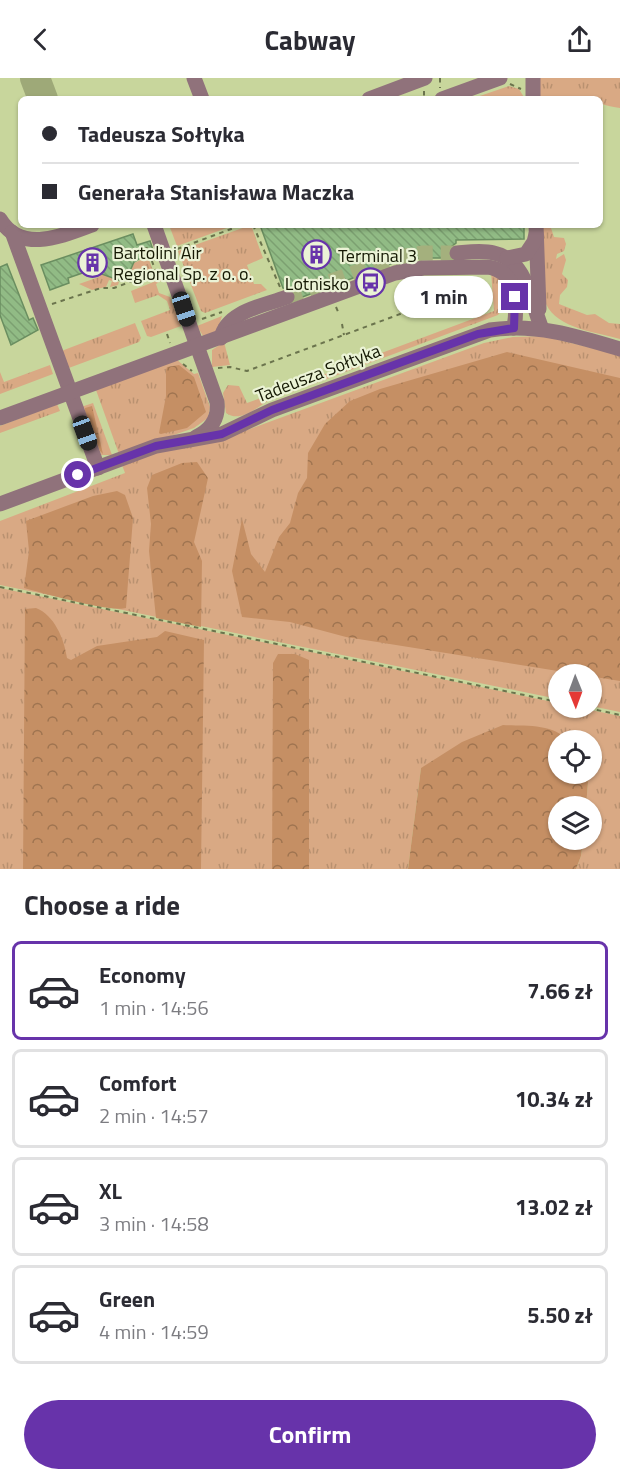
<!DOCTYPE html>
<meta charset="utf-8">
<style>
body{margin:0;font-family:"Titillium Web",sans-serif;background:#f2f2f3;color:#2b2b33;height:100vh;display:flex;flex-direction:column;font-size:22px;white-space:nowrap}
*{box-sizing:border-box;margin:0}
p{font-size:20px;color:#7c7c81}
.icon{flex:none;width:33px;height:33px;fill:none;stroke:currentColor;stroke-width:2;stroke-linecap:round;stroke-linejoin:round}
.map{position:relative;height:791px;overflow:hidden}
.side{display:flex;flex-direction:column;background:#fff;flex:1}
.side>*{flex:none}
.hud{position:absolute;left:18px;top:18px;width:585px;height:132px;border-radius:9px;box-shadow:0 2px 4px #0004;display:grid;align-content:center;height:132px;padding:0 24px;background:#fff}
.needle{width:39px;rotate:179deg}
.controls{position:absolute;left:548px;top:586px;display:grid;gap:12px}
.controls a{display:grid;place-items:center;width:54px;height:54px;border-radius:50%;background:#fff;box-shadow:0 2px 4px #0004;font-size:30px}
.end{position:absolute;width:27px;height:27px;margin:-14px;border:8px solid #6733aa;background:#fff;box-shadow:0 0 0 3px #fff}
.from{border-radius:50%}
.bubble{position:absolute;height:42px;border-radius:21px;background:#fff;box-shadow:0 2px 4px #0004;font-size:20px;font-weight:700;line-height:42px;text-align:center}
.car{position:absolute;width:18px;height:36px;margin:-18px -9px;border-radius:8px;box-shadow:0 0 4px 2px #0007;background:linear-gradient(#222 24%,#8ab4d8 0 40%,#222 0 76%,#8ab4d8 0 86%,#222 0)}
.hud b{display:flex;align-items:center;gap:21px;height:57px;font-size:22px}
.hud b+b{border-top:2px solid #e1e1e2}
.hud i{width:15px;height:15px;background:#2b2b33}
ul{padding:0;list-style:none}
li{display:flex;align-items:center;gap:18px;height:99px;margin:0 12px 9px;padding:0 12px;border:3px solid #e1e1e2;border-radius:9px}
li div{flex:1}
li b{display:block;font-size:22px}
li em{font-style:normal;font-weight:700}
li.selected{border-color:#6733aa}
li>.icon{width:54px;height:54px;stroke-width:1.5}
h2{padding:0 24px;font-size:27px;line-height:72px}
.cta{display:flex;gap:12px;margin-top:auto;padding:12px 24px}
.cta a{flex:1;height:69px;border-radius:36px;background:#6733aa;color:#fff;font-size:24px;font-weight:700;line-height:69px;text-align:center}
header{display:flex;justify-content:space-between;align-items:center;height:78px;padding:0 24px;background:#fff;font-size:27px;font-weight:700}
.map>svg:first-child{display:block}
.grass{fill:url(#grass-tufts)}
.forest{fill:url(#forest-crowns)}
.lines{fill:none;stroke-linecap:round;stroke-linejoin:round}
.taxiway{stroke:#9ea978;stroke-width:30}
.building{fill:url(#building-back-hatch);stroke:#6a8e60;stroke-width:1.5}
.minor-tunnel{stroke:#a4b07d;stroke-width:15;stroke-dasharray:15 8;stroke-linecap:butt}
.path{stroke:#6b744d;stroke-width:2;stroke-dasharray:4.5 4.5;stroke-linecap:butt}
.minor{stroke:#90727b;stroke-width:15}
.route{stroke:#6733aa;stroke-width:8}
.labels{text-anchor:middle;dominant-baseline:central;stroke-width:4.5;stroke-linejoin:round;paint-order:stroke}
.poi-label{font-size:18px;fill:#141803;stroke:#ebf3d6;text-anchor:start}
.street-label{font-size:18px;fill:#141803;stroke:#ebf3d6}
</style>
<header><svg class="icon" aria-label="back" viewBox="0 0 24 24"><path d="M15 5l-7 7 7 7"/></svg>Cabway<svg class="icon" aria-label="share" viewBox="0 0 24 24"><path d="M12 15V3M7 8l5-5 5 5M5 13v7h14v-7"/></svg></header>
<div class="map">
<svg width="620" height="791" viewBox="0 0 620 791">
<defs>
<pattern id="grass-tufts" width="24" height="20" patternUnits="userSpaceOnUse" patternTransform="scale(1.5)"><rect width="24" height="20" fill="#d9a984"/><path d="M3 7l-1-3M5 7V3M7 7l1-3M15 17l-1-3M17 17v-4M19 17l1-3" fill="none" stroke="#b99170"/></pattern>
<pattern id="forest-crowns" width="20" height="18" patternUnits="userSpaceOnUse" patternTransform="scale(1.5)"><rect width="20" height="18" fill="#c58f64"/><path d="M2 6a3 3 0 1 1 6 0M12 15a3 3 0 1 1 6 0" fill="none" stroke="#9f7450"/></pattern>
<pattern id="building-back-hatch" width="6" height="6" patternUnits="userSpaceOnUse" patternTransform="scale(1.5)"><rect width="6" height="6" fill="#91bb85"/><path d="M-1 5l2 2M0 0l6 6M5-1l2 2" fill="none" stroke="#7ca071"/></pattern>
</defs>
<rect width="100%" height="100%" fill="#c8d69c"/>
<!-- grass -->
<g class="grass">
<path d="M 538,0 L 620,0 L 620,30 C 614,29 606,28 600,25 L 600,21 L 538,21 Z"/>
<path d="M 509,8 L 519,11 L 525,21 L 471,21 Z"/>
<path d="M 169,147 L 235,147 L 177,168 Z"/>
<path d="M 251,147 L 263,180 L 247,187 L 254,206 L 261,206 L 267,212 L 205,235 L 201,233 L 178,173 Z"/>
<path d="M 540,147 L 550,147 L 554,159 L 564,160 L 566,166 L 564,173 L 557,176 L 556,181 L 564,176 L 566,182 L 562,196 L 568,202 L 567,209 L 560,217 L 559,226 L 587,237 L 595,236 L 609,245 L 620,246 L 620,261 C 596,254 558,251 546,226 Z"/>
<path d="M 148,179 L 153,193 L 130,202 L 129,198 L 134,185 Z"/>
<path d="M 165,190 L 164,201 L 156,206 L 159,215 L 170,219 L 181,248 L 151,259 L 147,258 L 141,243 L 170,232 L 167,223 L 158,217 L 135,225 L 131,213 L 156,203 L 158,192 Z"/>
<path d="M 491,194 L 504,203 L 508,224 L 498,237 L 268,323 C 256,330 240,345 226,335 L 223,315 L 228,307 L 239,308 L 247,325 L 494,233 Z"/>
<path d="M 102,195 L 119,204 L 118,207 L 110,209 L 112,203 L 109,202 L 106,209 L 92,212 L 79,206 L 99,199 Z"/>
<path d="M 222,238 L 217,254 L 203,258 L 197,248 Z"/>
<path d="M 135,245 L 141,260 L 139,264 L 66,291 L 61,274 L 64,272 Z"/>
<path d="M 543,258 L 620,277 L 620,634 L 591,628 L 591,597 L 558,597 L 558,621 L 0,507 L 0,443 L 125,395 L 122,387 L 157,374 L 223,361 L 484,265 L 513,259 Z"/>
<path d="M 224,264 L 230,287 L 212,289 L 212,272 Z"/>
<path d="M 176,281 L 194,296 L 198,295 L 210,329 L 208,340 L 194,350 L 119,376 L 96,312 Z"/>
<path d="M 50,287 L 53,296 L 0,316 L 0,294 L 4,304 Z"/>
<path d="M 93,325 L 112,377 L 101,377 L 81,329 Z"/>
<path d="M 57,326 L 60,333 L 0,355 L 0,348 Z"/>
<path d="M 0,510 L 558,625 L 558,630 L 581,630 L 620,638 L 620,791 L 576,791 L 581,778 L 583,762 L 591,762 L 591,729 L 586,729 L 588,704 L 584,696 L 591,696 L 591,663 L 567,663 L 565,659 L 421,690 L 408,791 L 0,791 Z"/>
</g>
<!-- forest -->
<g class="forest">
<path d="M 507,274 L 620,300 L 620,603 L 346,559 L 290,544 L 242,539 L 232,493 L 242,441 L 251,476 L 265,494 L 279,459 L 290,445 L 298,415 L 307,400 L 308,375 L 325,346 L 350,323 L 380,311 Z"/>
<path d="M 179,287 L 194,299 L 206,334 L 187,350 L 161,356 L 159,355 L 166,318 L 166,292 L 167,289 Z"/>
<path d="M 92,328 L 103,376 L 100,373 L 85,333 L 85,330 Z"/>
<path d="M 197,384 L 208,400 L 194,464 L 202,483 L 201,549 L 156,540 L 149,473 L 151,446 L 147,410 L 152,397 L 182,385 Z"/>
<path d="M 117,413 L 125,417 L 133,440 L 126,530 C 111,535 43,515 24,510 L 29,473 L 26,443 L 93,418 Z"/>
<path d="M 36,530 C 54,537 64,560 67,580 L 71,582 L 97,568 L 157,559 L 165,553 L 204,562 L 201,791 L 23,791 L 25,531 Z"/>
<path d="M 278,576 L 295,576 L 309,582 L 309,791 L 272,791 L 273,585 Z"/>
<path d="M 503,647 C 522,648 556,645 567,663 L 558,663 L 558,696 L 584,696 L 588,704 L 586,729 L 558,729 L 558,762 L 583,762 L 581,778 L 576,791 L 408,791 L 421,690 L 462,664 Z"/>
</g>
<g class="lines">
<!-- taxiway -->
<path class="taxiway" d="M 35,0 L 43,21"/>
</g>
<!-- building -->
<g class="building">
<path d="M 260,147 L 524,147 L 524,161 L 456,162 L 456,165 L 448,171 L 449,180 L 421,180 L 393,185 L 297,221 L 293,211 L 283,210 Z"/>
<path d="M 133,156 L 137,167 L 150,163 L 153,172 L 134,184 L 126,202 L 121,203 L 96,194 L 94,191 L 68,200 L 69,205 L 50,212 L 41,187 Z"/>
<path d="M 7,186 L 29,242 L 33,240 L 38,252 L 11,267 L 0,237 L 0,189 Z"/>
</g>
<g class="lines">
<!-- minor-tunnel -->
<path class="minor-tunnel" d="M 287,219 L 395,180 L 422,175 L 457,175"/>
<!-- path -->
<g class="path">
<path d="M 440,0 L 440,10"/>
<path d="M 510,6 L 521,11"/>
<path d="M 424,13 L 424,21"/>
<path d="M 253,147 L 280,209"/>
<path d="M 177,171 L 242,147"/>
<path d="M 52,226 L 101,210 L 114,210 L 156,194 L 147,170 L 143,171"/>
<path d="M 336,229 L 339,236"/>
<path d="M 202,241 L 222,234"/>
<path d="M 342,246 L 344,257"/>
<path d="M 167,256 L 170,265"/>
<path d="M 183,286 L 192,293"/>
<path d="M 218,290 L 230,289 L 247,293 L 419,229 L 418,220"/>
<path d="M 0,509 L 558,624"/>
<path d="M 588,630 L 620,637"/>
</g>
<!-- minor -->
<g class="minor">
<path d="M 194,0 L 202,21"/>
<path d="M 533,0 L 533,21"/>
<path d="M 369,21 L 425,0"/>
<path d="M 442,21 L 500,0"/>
<path d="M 0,141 C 21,176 62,158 92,147"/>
<path d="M 154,147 L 217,324 C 219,340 211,352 196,359"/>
<path d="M 536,147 L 539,231"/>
<path d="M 12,154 L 98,390"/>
<path d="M 457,175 C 469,174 482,172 494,175 C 527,182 531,225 542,251"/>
<path d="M 507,180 L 526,176 L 534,164 L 536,156"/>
<path d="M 221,260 C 227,233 263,228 287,219"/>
<path d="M 0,340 L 395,195 L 423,190 L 487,189 C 517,192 518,226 514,250"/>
<path d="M 0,426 L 156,368 L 222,356 L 272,332 L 490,252 C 535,245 577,258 620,271"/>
</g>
</g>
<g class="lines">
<!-- route -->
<path class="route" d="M 78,397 L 156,368 L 222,356 L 272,332 L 478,256 L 514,250 L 515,219"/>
</g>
<!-- icons -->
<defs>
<symbol id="building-ring" viewBox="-11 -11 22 22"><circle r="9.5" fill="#ebf3d6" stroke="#6733aa" stroke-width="1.5"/><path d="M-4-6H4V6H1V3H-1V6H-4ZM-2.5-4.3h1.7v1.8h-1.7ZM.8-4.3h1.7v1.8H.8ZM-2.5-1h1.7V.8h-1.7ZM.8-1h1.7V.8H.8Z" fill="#6733aa"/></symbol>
<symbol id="bus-ring" viewBox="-11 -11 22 22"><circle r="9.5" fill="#ebf3d6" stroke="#6733aa" stroke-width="1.5"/><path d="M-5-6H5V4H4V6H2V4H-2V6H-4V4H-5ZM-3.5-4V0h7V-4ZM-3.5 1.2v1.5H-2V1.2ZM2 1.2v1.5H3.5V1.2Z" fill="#6733aa"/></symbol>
</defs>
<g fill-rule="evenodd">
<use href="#building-ring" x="300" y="160" width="33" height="33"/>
<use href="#building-ring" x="76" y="168" width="33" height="33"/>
<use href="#bus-ring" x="354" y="188" width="33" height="33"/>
</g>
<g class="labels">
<!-- poi labels -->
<g class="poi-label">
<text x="113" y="174">Bartolini Air<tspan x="113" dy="21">Regional Sp. z o. o.</tspan></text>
<text x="338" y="177">Terminal 3</text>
<text x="349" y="205" text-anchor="end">Lotnisko</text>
</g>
<!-- street labels -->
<g class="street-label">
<text transform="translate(318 295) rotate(-21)">Tadeusza Sołtyka</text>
</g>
</g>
</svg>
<div class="controls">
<a><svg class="needle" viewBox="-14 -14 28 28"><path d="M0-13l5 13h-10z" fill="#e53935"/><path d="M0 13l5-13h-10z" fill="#7c7c81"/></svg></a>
<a><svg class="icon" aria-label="locate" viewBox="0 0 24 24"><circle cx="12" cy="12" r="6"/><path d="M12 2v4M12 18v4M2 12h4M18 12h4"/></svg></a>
<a><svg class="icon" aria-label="layers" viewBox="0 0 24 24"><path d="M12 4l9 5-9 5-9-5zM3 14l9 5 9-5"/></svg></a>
</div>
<i class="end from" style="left:78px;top:397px"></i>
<i class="end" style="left:515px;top:219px"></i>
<div class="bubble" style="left:394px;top:198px;width:99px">1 min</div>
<i class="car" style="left:184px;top:231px;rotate:162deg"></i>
<i class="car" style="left:85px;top:355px;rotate:160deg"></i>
<div class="hud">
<b><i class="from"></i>Tadeusza Sołtyka</b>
<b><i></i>Generała Stanisława Maczka</b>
</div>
</div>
<section class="side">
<h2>Choose a ride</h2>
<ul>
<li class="selected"><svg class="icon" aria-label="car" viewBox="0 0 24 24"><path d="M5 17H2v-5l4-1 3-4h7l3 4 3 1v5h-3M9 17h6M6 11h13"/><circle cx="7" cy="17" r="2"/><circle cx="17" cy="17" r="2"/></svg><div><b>Economy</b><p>1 min · 14:56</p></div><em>7.66 zł</em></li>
<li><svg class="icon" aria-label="car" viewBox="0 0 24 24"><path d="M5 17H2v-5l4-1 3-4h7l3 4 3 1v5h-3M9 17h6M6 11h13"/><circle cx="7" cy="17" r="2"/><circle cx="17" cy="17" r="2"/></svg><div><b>Comfort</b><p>2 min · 14:57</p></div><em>10.34 zł</em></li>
<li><svg class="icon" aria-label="car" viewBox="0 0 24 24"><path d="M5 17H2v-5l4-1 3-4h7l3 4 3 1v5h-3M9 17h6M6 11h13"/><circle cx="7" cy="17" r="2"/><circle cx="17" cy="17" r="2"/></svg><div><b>XL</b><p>3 min · 14:58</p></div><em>13.02 zł</em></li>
<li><svg class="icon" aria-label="car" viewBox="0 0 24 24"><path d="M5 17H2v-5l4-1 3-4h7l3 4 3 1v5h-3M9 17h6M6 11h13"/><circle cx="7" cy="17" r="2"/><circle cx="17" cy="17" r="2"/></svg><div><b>Green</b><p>4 min · 14:59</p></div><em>5.50 zł</em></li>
</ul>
<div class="cta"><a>Confirm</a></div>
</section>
